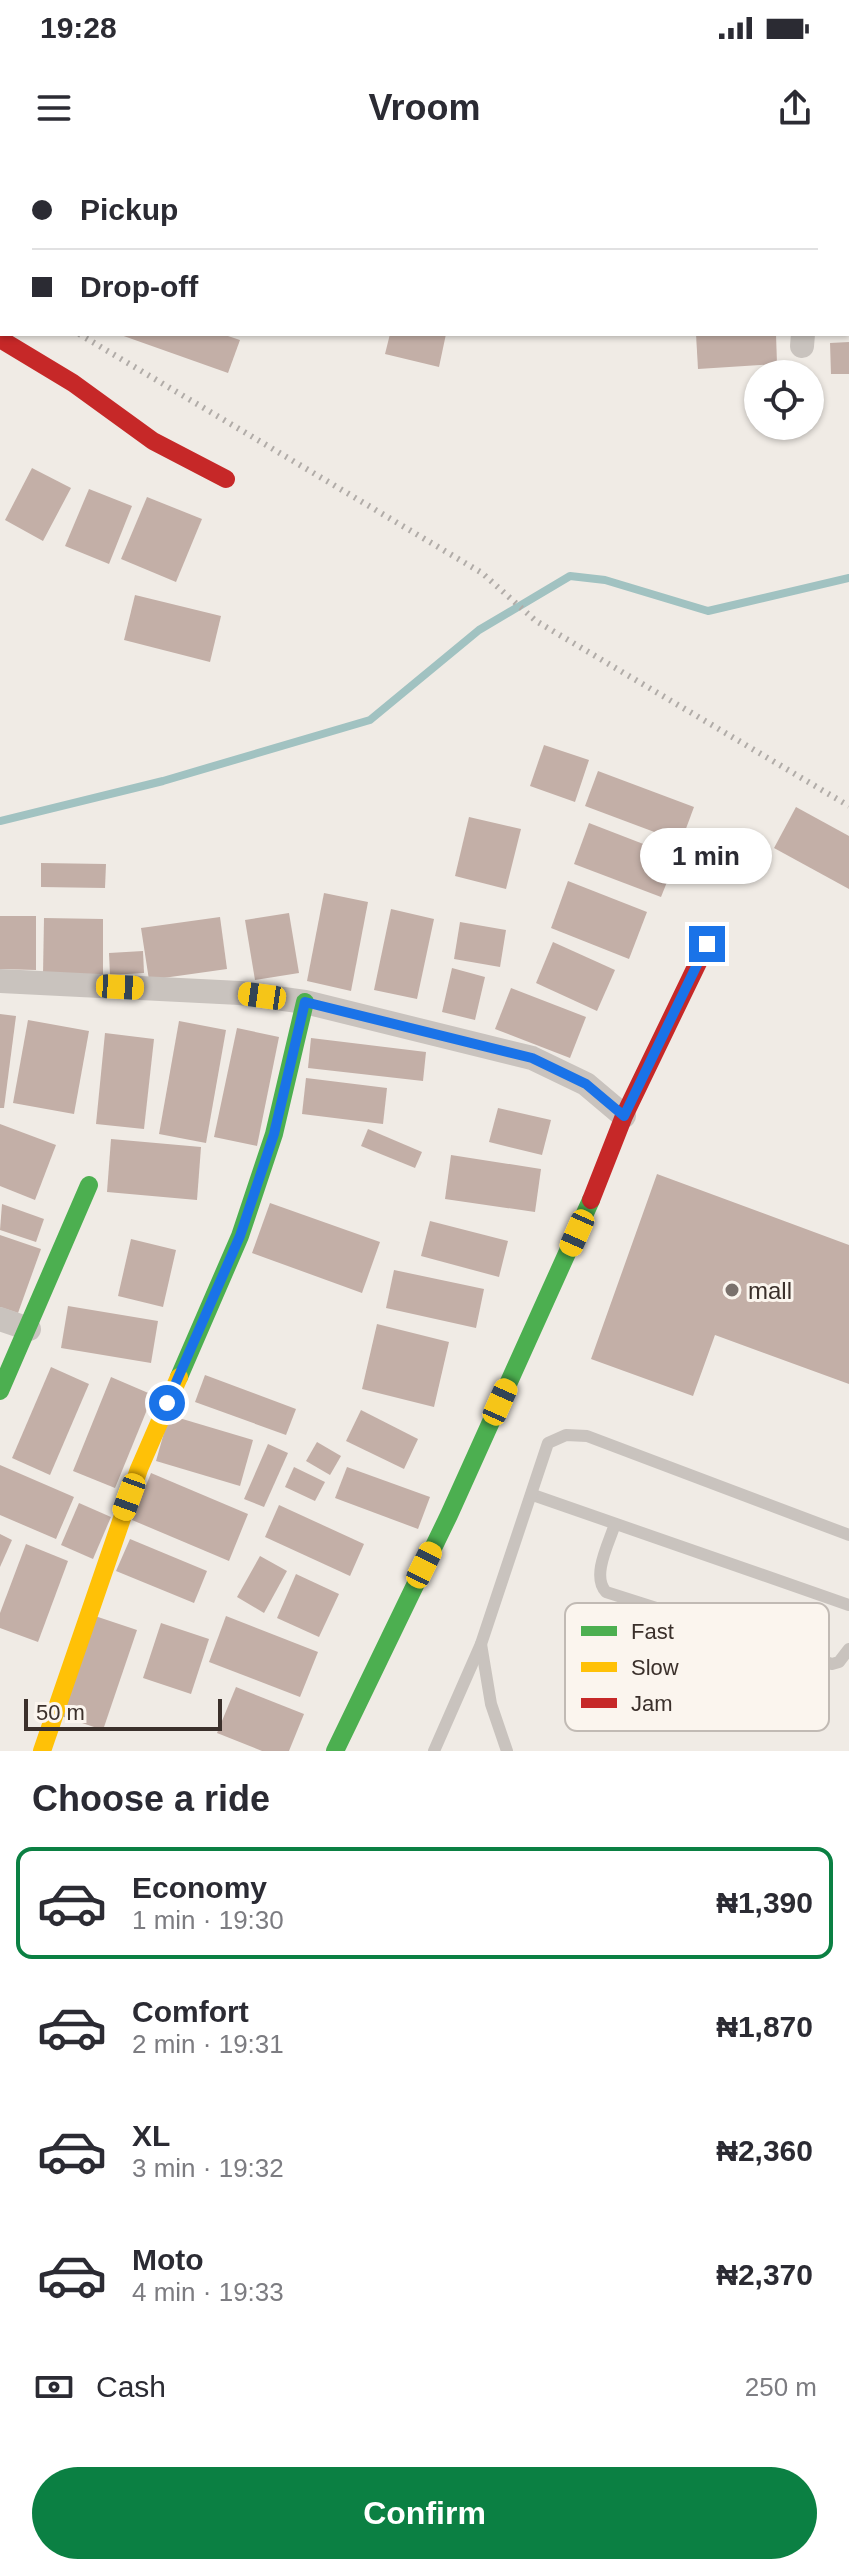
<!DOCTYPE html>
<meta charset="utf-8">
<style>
body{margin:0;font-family:Helvetica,sans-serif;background:#f2f2f3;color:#2b2b33;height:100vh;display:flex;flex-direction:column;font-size:30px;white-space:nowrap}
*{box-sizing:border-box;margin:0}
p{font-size:26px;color:#7c7c81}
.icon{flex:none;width:44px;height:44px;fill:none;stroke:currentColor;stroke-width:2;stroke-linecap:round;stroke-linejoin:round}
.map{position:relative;height:1591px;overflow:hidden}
.sheet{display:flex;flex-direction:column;background:#fff;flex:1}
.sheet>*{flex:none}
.guide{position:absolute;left:0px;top:0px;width:850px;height:176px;box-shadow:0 2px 6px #0004;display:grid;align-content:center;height:176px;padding:0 32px;background:#fff}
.tools{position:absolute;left:744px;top:200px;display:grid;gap:16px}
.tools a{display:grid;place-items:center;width:80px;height:80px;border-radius:50%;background:#fff;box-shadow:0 2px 6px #0004;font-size:40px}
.scale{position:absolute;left:24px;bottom:20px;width:198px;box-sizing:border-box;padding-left:8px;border:4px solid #3b302b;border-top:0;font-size:22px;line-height:28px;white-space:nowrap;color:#3b302b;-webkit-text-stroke:6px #fbf5ee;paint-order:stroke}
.end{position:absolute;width:36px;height:36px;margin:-18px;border:10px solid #1a73e8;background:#fff;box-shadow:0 0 0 4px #fff}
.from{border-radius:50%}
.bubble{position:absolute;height:56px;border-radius:28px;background:#fff;box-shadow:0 2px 6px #0004;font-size:26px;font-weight:700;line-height:56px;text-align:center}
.car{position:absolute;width:24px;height:48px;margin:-24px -12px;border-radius:10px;box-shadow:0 0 6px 2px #0007;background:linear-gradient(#f5c518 24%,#345 0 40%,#f5c518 0 76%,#345 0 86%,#f5c518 0)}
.guide b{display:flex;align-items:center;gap:28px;height:76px;font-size:30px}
.guide b+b{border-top:2px solid #e1e1e2}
.guide i{width:20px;height:20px;background:#2b2b33}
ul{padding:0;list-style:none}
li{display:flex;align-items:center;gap:24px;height:112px;margin:0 16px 12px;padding:0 16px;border:4px solid transparent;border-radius:16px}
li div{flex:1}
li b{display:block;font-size:30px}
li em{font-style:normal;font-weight:700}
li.active{border-color:#0b8043}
li>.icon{width:72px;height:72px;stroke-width:1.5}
h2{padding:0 32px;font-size:36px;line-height:96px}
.pay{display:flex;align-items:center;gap:20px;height:88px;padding:0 32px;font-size:30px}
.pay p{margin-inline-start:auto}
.cta{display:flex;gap:16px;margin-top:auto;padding:16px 32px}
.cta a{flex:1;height:92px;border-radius:48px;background:#0b8043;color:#fff;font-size:32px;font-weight:700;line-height:92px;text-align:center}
.status{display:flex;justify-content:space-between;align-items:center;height:56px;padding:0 40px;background:#fff;direction:ltr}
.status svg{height:22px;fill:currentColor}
header{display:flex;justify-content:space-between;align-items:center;height:104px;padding:0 32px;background:#fff;font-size:36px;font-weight:700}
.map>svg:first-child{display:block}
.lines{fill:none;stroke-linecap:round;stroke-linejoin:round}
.stream{stroke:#a1c2c1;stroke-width:8}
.building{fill:#c3afa7}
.lane{stroke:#c9c3be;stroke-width:12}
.street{stroke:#c9c3be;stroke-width:24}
.fast{stroke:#4caf50;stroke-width:18}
.slow{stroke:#ffc107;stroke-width:18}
.jam{stroke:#c62828;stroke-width:18}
.rail{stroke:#b1aca8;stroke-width:6;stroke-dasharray:2 6;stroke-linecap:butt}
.route{stroke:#1a73e8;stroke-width:10}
.poi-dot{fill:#7a716c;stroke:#fbf5ee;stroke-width:3}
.labels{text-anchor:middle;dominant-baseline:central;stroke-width:6;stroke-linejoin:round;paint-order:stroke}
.poi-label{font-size:24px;fill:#3b302b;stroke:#fbf5ee;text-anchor:start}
.key{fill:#fbf5ee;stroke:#c1bab4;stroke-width:2}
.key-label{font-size:22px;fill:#3b302b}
</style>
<div class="status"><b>19:28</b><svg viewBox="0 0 49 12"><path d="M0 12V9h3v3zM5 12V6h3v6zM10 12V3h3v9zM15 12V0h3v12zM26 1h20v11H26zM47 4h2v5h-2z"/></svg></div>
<header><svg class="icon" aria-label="menu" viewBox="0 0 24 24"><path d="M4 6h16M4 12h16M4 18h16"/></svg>Vroom<svg class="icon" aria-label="share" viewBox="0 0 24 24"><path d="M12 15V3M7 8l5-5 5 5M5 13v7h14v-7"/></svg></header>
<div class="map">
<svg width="849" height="1591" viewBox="0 0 849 1591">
<rect width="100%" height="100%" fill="#f0ebe5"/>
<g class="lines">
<!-- stream -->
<path class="stream" d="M 0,661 L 163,621 L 370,560 L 479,470 L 570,416 L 605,420 L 708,451 L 849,418"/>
</g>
<!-- building -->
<g class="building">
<path d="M 118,174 L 222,174 L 240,180 L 228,213 Z"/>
<path d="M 390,174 L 446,174 L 439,207 L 385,194 Z"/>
<path d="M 696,174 L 776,174 L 777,204 L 698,209 Z"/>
<path d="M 849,182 L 849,214 L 831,214 L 830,183 Z"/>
<path d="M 32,308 L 71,328 L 43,381 L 5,360 Z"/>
<path d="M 89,329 L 132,346 L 109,404 L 65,386 Z"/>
<path d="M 147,337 L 202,359 L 176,422 L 121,399 Z"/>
<path d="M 135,435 L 221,456 L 210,502 L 124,480 Z"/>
<path d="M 544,585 L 589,600 L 575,642 L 530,626 Z"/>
<path d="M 598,611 L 694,647 L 681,682 L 585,646 Z"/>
<path d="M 796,647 L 849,676 L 849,729 L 774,688 Z"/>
<path d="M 469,657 L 521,669 L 506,729 L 455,716 Z"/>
<path d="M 589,663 L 677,697 L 661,737 L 574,704 Z"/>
<path d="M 41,703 L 106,704 L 105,728 L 41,727 Z"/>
<path d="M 568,721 L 647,752 L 629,799 L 551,768 Z"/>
<path d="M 324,733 L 368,742 L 351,831 L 307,821 Z"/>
<path d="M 391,749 L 434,759 L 417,839 L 374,830 Z"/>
<path d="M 289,753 L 299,813 L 255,820 L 245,760 Z"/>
<path d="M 0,756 L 36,756 L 36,810 L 0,809 Z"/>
<path d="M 220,757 L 227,809 L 149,820 L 141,768 Z"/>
<path d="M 44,758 L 103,759 L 103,816 L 43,815 Z"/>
<path d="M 460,762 L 506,770 L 500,807 L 454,799 Z"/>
<path d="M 553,782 L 615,810 L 597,851 L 536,823 Z"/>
<path d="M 143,791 L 144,813 L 110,815 L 109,793 Z"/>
<path d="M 452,808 L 485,817 L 475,860 L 442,852 Z"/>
<path d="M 511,828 L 586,857 L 570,898 L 495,869 Z"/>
<path d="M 0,854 L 16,856 L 4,948 L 0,948 Z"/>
<path d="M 28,860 L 89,871 L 74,954 L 13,943 Z"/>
<path d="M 179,861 L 226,870 L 206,983 L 159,974 Z"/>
<path d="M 237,868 L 279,877 L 257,986 L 214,977 Z"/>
<path d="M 105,873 L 154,879 L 144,969 L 96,964 Z"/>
<path d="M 311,878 L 426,892 L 423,921 L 308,908 Z"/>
<path d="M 306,918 L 387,928 L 383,964 L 302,954 Z"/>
<path d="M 498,948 L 551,960 L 542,995 L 489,982 Z"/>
<path d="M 0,964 L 56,985 L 35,1040 L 0,1026 Z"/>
<path d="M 368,969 L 422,992 L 415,1008 L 361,986 Z"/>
<path d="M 111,979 L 201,987 L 197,1040 L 107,1032 Z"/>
<path d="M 451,995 L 541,1009 L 535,1052 L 445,1039 Z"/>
<path d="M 657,1014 L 849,1085 L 849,1224 L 715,1175 L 693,1236 L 591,1199 Z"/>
<path d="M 270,1043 L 380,1082 L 362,1133 L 252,1093 Z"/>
<path d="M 2,1044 L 44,1059 L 36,1082 L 0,1070 Z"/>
<path d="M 430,1061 L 508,1081 L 499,1117 L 421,1096 Z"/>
<path d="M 0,1075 L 41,1089 L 18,1153 L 0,1147 Z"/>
<path d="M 131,1079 L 176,1090 L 163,1147 L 118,1136 Z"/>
<path d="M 394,1110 L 484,1129 L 476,1168 L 386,1148 Z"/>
<path d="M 68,1146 L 158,1161 L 151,1203 L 61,1188 Z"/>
<path d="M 377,1164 L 449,1182 L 434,1247 L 362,1229 Z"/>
<path d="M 51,1207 L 89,1224 L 50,1315 L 12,1298 Z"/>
<path d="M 205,1215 L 296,1249 L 286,1275 L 195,1242 Z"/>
<path d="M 111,1217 L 153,1235 L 115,1328 L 73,1311 Z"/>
<path d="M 361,1250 L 418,1279 L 404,1309 L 346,1281 Z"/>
<path d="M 169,1255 L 253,1280 L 240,1326 L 156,1301 Z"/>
<path d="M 317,1282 L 341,1296 L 330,1315 L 306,1301 Z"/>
<path d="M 268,1284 L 288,1293 L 264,1347 L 244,1339 Z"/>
<path d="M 0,1305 L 74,1337 L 56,1379 L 0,1355 Z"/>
<path d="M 294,1307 L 325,1322 L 315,1341 L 285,1327 Z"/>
<path d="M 347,1307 L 430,1337 L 418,1369 L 335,1338 Z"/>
<path d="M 151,1313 L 248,1354 L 229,1401 L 132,1360 Z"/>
<path d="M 79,1343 L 111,1357 L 93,1399 L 61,1385 Z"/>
<path d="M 279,1345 L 364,1384 L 350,1416 L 265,1377 Z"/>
<path d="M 0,1374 L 12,1380 L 0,1407 Z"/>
<path d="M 130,1379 L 207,1411 L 194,1443 L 116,1411 Z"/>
<path d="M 26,1384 L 68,1401 L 38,1482 L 0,1468 L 0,1453 Z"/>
<path d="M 260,1396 L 287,1411 L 264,1453 L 237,1437 Z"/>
<path d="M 296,1414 L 339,1434 L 319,1477 L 277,1458 Z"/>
<path d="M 92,1455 L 137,1470 L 103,1570 L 58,1555 Z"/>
<path d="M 226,1456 L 318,1492 L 300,1537 L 209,1502 Z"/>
<path d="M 161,1463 L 209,1479 L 191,1534 L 143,1518 Z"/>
<path d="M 236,1527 L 304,1554 L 289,1591 L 262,1591 L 217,1573 Z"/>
</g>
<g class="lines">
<!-- lane -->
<g class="lane">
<path d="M 533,1335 L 849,1445"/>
<path d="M 615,1364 C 609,1383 591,1416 606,1432 L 832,1504 L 839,1502 L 849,1489"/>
<path d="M 481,1484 L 491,1544 L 507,1591"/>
<path d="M 434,1591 L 481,1484 L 548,1283 L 566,1275 L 587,1276 L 849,1375"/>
</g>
<!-- street -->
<g class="street">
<path d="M 124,2 L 124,0"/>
<path d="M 823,2 L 823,0"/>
<path d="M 0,35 L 2,37"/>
<path d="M 802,186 L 803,174"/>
<path d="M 0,821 L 240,833 L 305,842 L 532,898 L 586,924 L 624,956"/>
<path d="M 0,1159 L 29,1169"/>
</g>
<!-- fast -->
<g class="fast">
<path d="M 179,1217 L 240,1076 L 274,974 L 305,842"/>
<path d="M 0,1231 L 89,1025"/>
<path d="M 335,1591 L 449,1355 L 591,1040"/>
</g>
<!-- slow -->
<path class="slow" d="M 42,1591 L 139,1309 L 179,1217"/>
<!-- jam -->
<g class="jam">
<path d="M 0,179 L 73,223 L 153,281 L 226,319"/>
<path d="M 591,1040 L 624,956 L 707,784"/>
</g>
<!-- rail -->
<g class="rail">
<path d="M 0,113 L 2,115"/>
<path d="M 79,174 L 482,413 L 536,461 L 849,646"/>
</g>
</g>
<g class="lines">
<!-- route -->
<path class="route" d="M 167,1243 L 240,1076 L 274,974 L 305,842 L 532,898 L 586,924 L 624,956 L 707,784"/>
</g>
<!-- markers -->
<circle class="poi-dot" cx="732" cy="1130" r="8"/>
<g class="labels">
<!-- poi labels -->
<g class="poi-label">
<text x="748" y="1130">mall</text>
</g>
</g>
<!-- legend -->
<rect x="565" y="1443" width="264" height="128" rx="12" class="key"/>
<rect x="581" y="1466" width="36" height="10" fill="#4caf50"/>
<rect x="581" y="1502" width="36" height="10" fill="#ffc107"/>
<rect x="581" y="1538" width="36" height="10" fill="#c62828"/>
<g class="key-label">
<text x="631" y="1479">Fast</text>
<text x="631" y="1515">Slow</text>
<text x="631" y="1551">Jam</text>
</g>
</svg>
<div class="tools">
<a><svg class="icon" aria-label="locate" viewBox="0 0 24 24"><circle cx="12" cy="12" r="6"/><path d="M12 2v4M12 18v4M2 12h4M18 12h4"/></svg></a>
</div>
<div class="scale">50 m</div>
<i class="end from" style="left:167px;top:1243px"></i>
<i class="end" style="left:707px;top:784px"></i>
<div class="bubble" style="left:640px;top:668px;width:132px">1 min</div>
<i class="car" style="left:120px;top:827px;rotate:93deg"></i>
<i class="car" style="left:262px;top:836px;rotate:278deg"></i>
<i class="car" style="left:577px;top:1073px;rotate:204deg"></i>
<i class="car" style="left:500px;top:1242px;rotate:24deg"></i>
<i class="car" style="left:129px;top:1337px;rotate:200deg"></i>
<i class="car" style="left:424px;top:1405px;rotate:26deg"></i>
<div class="guide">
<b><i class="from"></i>Pickup</b>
<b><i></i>Drop-off</b>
</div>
</div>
<section class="sheet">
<h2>Choose a ride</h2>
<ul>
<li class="active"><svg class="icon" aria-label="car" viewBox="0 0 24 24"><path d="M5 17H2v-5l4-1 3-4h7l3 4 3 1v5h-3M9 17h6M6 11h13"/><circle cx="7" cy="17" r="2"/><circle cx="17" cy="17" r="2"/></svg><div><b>Economy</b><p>1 min · 19:30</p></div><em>₦1,390</em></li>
<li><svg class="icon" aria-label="car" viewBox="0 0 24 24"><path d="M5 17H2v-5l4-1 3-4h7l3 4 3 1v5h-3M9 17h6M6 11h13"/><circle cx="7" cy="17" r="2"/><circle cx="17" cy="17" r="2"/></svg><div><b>Comfort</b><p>2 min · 19:31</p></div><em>₦1,870</em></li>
<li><svg class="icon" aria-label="car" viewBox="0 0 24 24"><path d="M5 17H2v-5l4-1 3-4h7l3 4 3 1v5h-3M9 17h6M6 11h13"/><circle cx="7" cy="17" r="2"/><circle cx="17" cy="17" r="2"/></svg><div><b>XL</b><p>3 min · 19:32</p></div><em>₦2,360</em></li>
<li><svg class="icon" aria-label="car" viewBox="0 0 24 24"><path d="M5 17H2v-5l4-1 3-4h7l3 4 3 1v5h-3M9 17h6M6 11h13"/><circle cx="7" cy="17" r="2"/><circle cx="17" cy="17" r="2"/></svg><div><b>Moto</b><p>4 min · 19:33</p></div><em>₦2,370</em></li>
</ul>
<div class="pay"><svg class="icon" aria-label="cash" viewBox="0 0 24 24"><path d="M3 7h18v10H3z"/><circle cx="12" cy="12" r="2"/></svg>Cash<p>250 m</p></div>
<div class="cta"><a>Confirm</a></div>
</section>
